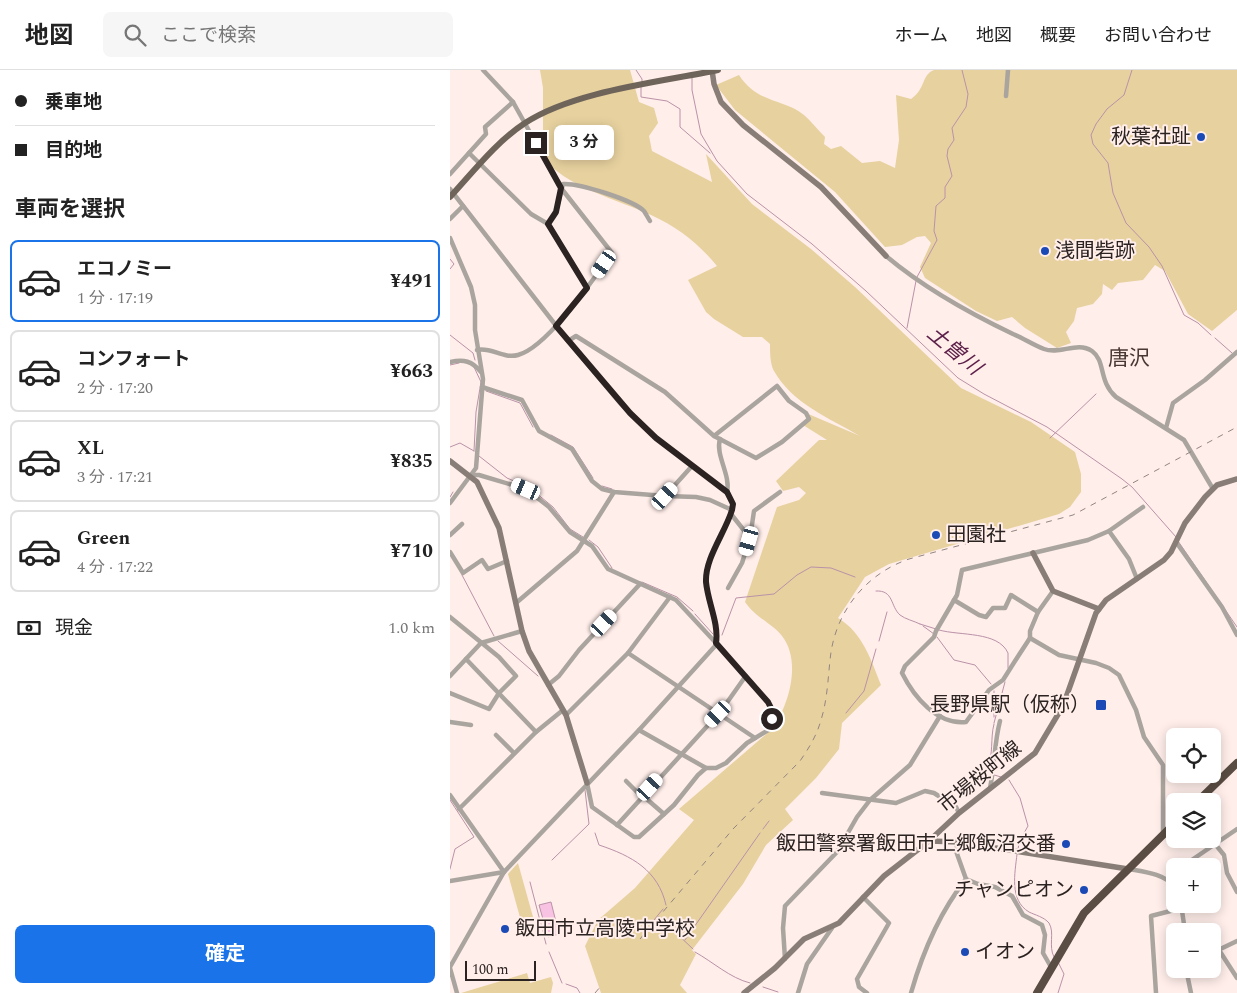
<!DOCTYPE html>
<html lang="ja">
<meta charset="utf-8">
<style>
body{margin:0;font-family:Spectral,"Noto Sans JP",serif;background:#f6f6f6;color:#222;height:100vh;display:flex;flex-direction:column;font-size:19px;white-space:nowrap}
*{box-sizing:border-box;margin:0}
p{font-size:16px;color:#767676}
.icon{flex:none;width:28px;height:28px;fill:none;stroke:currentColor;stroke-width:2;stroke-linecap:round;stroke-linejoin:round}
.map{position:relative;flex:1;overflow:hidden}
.sheet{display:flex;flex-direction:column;background:#fff;width:450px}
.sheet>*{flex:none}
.banner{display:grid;align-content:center;height:110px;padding:0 15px;background:#fff}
.controls{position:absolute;left:716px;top:658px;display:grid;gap:10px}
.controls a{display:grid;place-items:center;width:55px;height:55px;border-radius:8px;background:#fff;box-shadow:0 2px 12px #0003;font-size:25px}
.scale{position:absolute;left:15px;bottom:12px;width:71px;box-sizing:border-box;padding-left:5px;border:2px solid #2b2321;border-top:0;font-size:14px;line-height:18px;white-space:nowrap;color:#2b2321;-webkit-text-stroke:4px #ffeeea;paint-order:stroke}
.end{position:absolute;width:22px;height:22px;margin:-11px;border:6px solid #2b2321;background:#fff;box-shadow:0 0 0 2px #fff}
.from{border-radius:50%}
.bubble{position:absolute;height:35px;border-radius:8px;background:#fff;box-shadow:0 2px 12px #0003;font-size:16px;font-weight:700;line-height:35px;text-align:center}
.car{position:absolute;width:15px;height:30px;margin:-15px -8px;border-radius:6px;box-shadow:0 0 4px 1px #0007;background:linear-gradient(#fff 24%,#345 0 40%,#fff 0 76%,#345 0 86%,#fff 0)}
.banner b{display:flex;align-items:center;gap:18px;height:48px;font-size:19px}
.banner b+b{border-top:1px solid #e0e0e0}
.banner i{width:12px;height:12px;background:#222}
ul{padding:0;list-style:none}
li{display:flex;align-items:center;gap:15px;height:82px;margin:0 10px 8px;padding:0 5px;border:2px solid #e0e0e0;border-radius:8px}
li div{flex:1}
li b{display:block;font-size:19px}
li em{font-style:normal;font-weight:700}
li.active{border-color:#1a73e8}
li>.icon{width:45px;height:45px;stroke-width:1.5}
h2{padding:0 15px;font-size:22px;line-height:60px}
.pay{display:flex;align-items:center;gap:12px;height:55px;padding:0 15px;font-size:19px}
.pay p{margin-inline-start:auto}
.cta{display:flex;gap:10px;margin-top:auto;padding:10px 15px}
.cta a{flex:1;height:58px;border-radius:8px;background:#1a73e8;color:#fff;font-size:20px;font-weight:700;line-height:58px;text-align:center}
header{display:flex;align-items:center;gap:30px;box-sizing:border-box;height:70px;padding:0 25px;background:#fff;border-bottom:1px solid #e0e0e0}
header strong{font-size:24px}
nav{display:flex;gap:28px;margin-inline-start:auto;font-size:18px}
.search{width:350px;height:45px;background:#f6f6f6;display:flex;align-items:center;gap:12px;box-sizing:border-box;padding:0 18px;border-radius:8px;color:#767676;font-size:19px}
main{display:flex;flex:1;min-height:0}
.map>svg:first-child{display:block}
.green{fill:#e7d19f}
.water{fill:#f8c2e2;stroke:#ba92a8}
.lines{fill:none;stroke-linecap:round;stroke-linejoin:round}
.stream{stroke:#ba92a8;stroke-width:1}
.street{stroke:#aaa49f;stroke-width:4.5}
.secondary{stroke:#887e77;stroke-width:5.5}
.primary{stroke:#6f645a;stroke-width:6}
.highway{stroke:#5a4d43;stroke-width:8}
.rail{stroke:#918582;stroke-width:1;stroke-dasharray:6 6;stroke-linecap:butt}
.route{stroke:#2b2321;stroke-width:6}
.poi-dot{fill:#1b4ab7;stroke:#ffeeea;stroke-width:2}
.labels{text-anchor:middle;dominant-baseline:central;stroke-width:4;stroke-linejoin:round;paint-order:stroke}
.poi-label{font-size:20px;fill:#2b2321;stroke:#ffeeea;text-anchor:end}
.street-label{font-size:20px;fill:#2b2321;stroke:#ffeeea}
.water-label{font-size:21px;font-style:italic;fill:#5c1f49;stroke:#ffeeea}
.neighbourhood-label{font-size:21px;fill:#493934;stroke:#ffeeea}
</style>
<header>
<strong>地図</strong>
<div class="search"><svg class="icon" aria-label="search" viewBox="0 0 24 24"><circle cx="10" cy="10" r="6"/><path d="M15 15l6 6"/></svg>ここで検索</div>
<nav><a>ホーム</a><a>地図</a><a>概要</a><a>お問い合わせ</a></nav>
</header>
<main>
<section class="sheet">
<div class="banner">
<b><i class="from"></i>乗車地</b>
<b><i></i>目的地</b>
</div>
<h2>車両を選択</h2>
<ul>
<li class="active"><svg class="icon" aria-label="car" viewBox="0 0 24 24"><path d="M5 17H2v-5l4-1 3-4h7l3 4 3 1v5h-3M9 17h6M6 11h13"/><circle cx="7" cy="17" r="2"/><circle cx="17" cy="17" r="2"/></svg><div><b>エコノミー</b><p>1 分 · 17:19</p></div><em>¥491</em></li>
<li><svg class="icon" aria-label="car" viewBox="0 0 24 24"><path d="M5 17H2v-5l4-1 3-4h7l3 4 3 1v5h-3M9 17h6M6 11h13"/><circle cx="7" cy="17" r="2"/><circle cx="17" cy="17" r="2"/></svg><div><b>コンフォート</b><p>2 分 · 17:20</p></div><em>¥663</em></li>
<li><svg class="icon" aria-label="car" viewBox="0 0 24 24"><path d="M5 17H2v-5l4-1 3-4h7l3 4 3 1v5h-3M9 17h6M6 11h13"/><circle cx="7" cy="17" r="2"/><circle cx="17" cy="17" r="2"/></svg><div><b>XL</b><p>3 分 · 17:21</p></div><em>¥835</em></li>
<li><svg class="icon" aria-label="car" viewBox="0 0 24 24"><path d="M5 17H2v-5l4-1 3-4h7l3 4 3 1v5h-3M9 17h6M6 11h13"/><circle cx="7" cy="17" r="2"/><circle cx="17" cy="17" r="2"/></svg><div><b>Green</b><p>4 分 · 17:22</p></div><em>¥710</em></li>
</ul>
<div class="pay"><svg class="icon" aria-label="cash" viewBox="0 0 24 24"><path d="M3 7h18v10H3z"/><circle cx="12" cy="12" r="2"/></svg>現金<p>1.0 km</p></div>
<div class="cta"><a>確定</a></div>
</section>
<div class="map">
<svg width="787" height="923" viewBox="0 0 787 923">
<rect width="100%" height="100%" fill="#ffeeea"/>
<!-- green -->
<g class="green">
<path d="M 90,0 L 180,0 L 189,32 L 204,38 L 208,53 L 199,66 L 202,81 L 262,112 L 256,84 L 302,134 L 361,179 L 405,217 L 511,318 L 581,352 L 625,382 L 631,404 L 631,422 L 620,437 L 609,444 L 439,494 L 415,507 L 388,548 C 413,563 421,590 431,615 L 392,653 L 389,679 L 366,708 L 335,739 L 343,750 L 316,775 L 293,814 L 242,880 L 246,884 L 230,915 L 237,923 L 151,923 L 135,876 L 148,850 L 185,818 L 244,750 L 229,739 L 321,660 C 339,637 352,591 332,566 C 323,554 306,548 295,532 L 327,437 L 349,430 L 356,423 L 349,417 L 333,421 L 326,411 L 369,370 L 377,370 L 353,355 L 359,349 L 356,343 L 410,366 C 379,348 342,333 324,301 C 320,294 320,282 320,274 L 312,267 L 293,267 L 264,249 L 256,242 L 238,210 L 267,196 C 248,173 229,158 201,145 C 169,130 113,116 93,87 L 93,18 Z"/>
<path d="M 484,0 L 787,0 L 787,240 L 762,261 L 738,244 L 715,201 L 705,195 L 693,210 L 668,213 L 662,220 L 653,214 L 652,224 L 643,234 L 627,238 L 624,251 L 616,262 L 621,273 L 607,278 L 575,258 L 562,247 L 547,251 L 526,241 L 475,208 L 470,197 L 481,173 L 475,166 L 467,167 L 452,175 L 435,177 L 385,122 L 285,40 L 266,15 L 289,5 C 308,34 332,28 354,45 C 361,51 368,60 375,67 L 374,74 L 381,79 L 391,76 L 412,93 L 430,91 L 445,98 L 449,70 L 446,25 L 461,29 C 476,19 471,5 484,0 Z"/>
<path d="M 68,793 L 83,847 L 71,851 L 58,804 Z"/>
<path d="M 77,903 L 80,913 L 101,907 L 103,913 L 101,923 L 11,923 Z"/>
</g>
<!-- water -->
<path class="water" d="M 101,832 L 109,864 L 98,867 L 89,835 Z"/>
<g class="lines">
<!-- stream -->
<g class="stream">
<path d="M 186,0 L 192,9 L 192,13"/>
<path d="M 682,0 L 674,25 L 657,39 L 646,54 L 641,65 L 643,74 L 658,93 L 663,123 L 676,153 L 699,177 L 712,196 L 734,245 L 748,253 L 761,265"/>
<path d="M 242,8 L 242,20 L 251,64 L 267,91 L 297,124 L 362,174 L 416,221 L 508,308 L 534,324 L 597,357 L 672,409 L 682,417 L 726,467"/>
<path d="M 191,17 L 191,27 L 217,31 L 230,39 L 230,57 L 260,83"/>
<path d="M 0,189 L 4,194 L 0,199"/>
<path d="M 467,207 L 487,170 L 484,161 L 486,136 L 495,128 L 495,117 L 502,106 L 497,86 L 498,79 L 504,70 L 502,58 L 516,37 L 518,24 L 512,0"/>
<path d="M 457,258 L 466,211"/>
<path d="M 0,265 L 23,283 L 25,290"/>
<path d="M 765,268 L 782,283"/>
<path d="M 0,295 L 9,293"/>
<path d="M 36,321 L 70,333 L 83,357"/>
<path d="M 101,365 L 123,377 L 143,408"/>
<path d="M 600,368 L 646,324"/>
<path d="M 0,377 L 10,373 L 24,381"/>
<path d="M 24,381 L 26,342 L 31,312 L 24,297"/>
<path d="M 29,386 L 57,408 L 80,418 L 103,437 L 120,459 L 133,467"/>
<path d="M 152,416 L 162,419"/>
<path d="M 0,427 L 3,422"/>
<path d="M 139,470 L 148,477 L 162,498"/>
<path d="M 728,471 L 787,557"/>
<path d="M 12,505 L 44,566"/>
<path d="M 192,512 L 227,527 L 243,541"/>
<path d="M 426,521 C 444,520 440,536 450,545 C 455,549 464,551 470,554"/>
<path d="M 245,544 L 263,564"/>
<path d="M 470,554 L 486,559"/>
<path d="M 473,556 L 484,564"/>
<path d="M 489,560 C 510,566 548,561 558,583 L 558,598"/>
<path d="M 272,565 L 286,528 L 324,524 L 347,505 L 361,497 L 381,498 L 405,507"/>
<path d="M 487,567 L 504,590 L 525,595 L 541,614"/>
<path d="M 48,571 L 88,606"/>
<path d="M 429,571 L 437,542"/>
<path d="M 544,621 L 544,647"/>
<path d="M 396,643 L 414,621 L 426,579"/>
<path d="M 544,653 L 555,612"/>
<path d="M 544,654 C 540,669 544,684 537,698 L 541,704 L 551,707"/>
<path d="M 559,710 L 570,728 L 578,756 L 569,772 L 568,780"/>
<path d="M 0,730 L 24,767 L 5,779 L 0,799"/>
<path d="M 313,759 L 319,751"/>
<path d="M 145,763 L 149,775 C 182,786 208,800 216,835"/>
<path d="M 567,784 C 565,803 559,830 579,842 C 585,845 594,847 599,853 C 605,863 598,876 604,887"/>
<path d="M 102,790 L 139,754 L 135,720"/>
<path d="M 80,812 L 96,874"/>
<path d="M 204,850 L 213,839"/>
<path d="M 207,852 L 211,854"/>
<path d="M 213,855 L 219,859"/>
<path d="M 224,861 L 243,879"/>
<path d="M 235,870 L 310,763"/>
<path d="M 99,882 L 112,913"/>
<path d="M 245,882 C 263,892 280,908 300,913"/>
<path d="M 608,892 L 614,904 L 608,923"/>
<path d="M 116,914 L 127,918 L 130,923"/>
<path d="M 313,917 L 328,922"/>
</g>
<!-- street -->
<g class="street">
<path d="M 556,26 L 558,0"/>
<path d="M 19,83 L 81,144 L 98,154 L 137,218"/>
<path d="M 0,104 L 36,64 L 35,57 L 63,32"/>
<path d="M 0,119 L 118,271 L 171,334 L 206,368 L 277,422 L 283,434 C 279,460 255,484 256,512 C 257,532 269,552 266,573 L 318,632 L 323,642 L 320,659 L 297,673 L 276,693 L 266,698 L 256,698 L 248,705 L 224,735 L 189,767 L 184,767 L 142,737 L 137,713"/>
<path d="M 0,149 L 13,136"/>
<path d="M 98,154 L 106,142 L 113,114 C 129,113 183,130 194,141 C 196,144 198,148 200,151"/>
<path d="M 0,168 L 21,217 L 25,235 L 25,260 L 33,309 L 26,398 L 0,433"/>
<path d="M 436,186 C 474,218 519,243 563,264 C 573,268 583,275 594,279 C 610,285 627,271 642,281 C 656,291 648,311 666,327 L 734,370 L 763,419"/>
<path d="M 118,271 L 126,266 L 215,322 L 264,366 L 306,388 L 332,372 L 359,349 L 356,343 L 339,331 L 327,316 L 264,366"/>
<path d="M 27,280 C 42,277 53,289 68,285 C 98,277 144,208 162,183 L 111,118 L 63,32 L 33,0"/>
<path d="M 0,292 C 14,289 22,291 31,302"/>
<path d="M 32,317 L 72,330 L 89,361 L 122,379 L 142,411 L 152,419 L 164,422 L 215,426 L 246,427 L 260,430 L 282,440"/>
<path d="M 716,358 L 723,333 L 755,310 L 787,282"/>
<path d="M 270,369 C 265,385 281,405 277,422"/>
<path d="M 20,405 L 29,405 L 76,419 L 99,437 L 120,462 L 142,476 L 158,499 L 226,530 L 266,573"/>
<path d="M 215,426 L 242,396"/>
<path d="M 281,444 L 300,468 L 304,441 L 330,422"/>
<path d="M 659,461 L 679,489 L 687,509"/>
<path d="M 0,465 L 12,454"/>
<path d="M 726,472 L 772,537 L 787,565"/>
<path d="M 0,482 L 13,503 L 32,490 L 38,499 L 57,491"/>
<path d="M 278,518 L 292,493 L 300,468"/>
<path d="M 603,521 L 588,542 L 580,561 L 580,568 L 565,591 L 553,610 L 539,620 L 516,652 C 487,655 464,627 452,603 L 455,596 L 484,567 L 486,561 L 507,525 L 512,500 L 638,470 L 659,461 L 693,437"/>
<path d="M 504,530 L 529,545 L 536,547 L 543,538 L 555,538 L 561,525 L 588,542"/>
<path d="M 66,533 L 127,481 L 164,422"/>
<path d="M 0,547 L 49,587 L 66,606 L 49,623 L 39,639 L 0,623"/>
<path d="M 580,568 L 609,585 L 646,593 L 659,598 L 669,605 L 686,640 L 694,667 L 713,695 L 713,763"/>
<path d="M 178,583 L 305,668"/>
<path d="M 16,589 L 86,662"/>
<path d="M 0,606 L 31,573 L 72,561"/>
<path d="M 98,615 L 109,606 L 129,580 L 190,514"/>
<path d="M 116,645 L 178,583 L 220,527"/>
<path d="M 0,652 L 21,655"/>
<path d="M 189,660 L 256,698"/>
<path d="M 46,665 L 64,683"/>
<path d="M 176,711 L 191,726"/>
<path d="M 540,718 C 545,694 544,674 550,651"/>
<path d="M 372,723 L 446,733 L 475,721 L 484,723 L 506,737 L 509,743"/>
<path d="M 0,725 L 54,802"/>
<path d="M 192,725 L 214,744"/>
<path d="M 9,739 L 86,662 L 113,640"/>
<path d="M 167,755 L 271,641 L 295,607"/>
<path d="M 765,774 L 774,785 L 777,803 L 787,822"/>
<path d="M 733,796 L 787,759"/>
<path d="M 679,799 C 695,802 715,804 725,817"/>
<path d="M 516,809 L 528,814 L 545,817 L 562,826 L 573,845 L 592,855 L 595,865 L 593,883 L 601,897"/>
<path d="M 719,810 L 725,802"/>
<path d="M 0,811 L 54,802"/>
<path d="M 413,827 L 439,853 L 407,909 L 409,917 L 417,923"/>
<path d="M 731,834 L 735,861"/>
<path d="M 769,880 L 787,908"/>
<path d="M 762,883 L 787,871"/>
<path d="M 335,889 L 333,858 L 335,836 L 387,782 L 407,747 L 420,730 L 460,695 L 490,646"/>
<path d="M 0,897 L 54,802 L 189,660 L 266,575"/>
<path d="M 0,898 L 7,923"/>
<path d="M 736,899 L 741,923"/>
<path d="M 348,923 L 357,894 L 382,858"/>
<path d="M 461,923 C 473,881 489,843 516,809 L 506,781 L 508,772"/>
<path d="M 706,923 L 701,846 L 732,838"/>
</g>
<!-- secondary -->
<g class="secondary">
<path d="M 262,0 L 264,14 L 271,32 L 293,55 L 371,117 L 436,186"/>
<path d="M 0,391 L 27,412 L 49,458 L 72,561 L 79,581 L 116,645 L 137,713"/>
<path d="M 583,483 L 603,521 L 649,539"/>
<path d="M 480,771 L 508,772 L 678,799"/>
<path d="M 294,923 L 325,898 L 354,869 L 389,853 L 434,806 L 479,771 L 509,743 L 585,683 L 613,636 L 646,543 L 656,530 L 714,490 L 721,482 L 735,453 L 755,427 L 767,415 L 787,409"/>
</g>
<!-- primary -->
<path class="primary" d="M 0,127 C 23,102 46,72 75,53 C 124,21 210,12 268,0"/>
<!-- highway -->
<g class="highway">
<path d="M 748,731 L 787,693"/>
<path d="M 587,923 L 634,843 L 725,753"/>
</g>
<!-- rail -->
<g class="rail">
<path d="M 190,869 L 283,759 L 350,691 C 359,678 367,665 371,650 C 378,628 378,604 381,582 C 388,538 418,503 459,489 L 623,445 L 787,357"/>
<path d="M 145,923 L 151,916"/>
</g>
</g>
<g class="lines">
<!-- route -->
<path class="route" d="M 86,73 L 111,118 L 106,142 L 98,154 L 137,218 L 106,256 L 180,343 L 206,368 L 277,422 L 283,434 L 282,440 C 275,463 255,488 256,512 C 258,533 269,553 266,573 L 318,632 L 323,642 L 322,649"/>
</g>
<!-- markers -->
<g class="poi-dot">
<circle cx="751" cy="67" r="5"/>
<circle cx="595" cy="181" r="5"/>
<circle cx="486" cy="465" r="5"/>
<rect x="645" y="629" width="12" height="12" rx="2.5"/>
<circle cx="616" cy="774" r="5"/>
<circle cx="634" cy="820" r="5"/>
<circle cx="55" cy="859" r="5"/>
<circle cx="515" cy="882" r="5"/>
</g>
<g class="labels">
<!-- poi labels -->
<g class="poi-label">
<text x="741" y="67">秋葉社趾</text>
<text x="605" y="181" text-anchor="start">浅間砦跡</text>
<text x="496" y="465" text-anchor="start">田園社</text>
<text x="640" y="635">長野県駅（仮称）</text>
<text x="606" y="774">飯田警察署飯田市上郷飯沼交番</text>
<text x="624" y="820">チャンピオン</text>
<text x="65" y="859" text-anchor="start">飯田市立高陵中学校</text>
<text x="525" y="882" text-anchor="start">イオン</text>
</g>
<!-- street labels -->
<g class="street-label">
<text transform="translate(530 707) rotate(-39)">市場桜町線</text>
</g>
<!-- water labels -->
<g class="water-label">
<text transform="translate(504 281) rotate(40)">土曽川</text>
</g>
<!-- neighbourhood labels -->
<g class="neighbourhood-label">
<text x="679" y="289">唐沢</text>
</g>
</g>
</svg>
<div class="controls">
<a><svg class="icon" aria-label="locate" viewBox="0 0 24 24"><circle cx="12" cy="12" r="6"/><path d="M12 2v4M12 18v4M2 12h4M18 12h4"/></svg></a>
<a><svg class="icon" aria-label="layers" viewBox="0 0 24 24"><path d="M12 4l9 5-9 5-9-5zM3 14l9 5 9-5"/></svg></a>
<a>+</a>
<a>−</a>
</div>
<div class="scale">100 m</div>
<i class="end from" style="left:322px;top:649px"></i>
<i class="end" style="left:86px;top:73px"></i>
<div class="bubble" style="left:104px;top:55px;width:60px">3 分</div>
<i class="car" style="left:154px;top:194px;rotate:215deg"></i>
<i class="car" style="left:76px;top:419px;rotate:293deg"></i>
<i class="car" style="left:215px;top:426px;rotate:42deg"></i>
<i class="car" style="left:299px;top:471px;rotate:196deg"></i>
<i class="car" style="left:154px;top:553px;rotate:43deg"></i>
<i class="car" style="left:268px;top:644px;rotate:224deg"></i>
<i class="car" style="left:200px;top:717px;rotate:42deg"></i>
</div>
</main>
